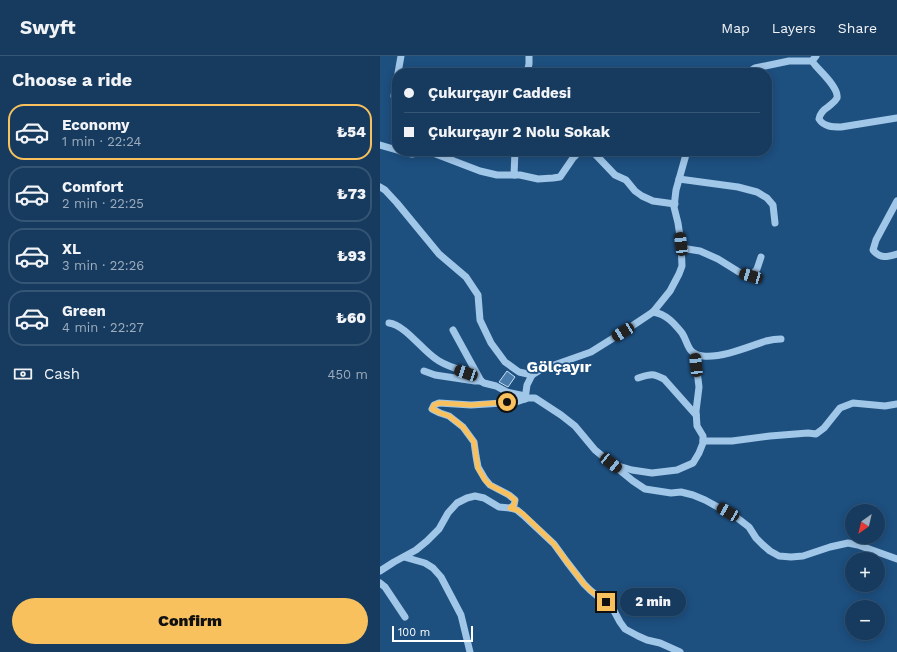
<!DOCTYPE html>
<meta charset="utf-8">
<style>
body{margin:0;font-family:"Work Sans",sans-serif;background:#234668;color:#f1f3f6;height:100vh;display:flex;flex-direction:column;font-size:15px;white-space:nowrap}
*{box-sizing:border-box;margin:0}
p{font-size:13px;color:#9eadbd}
.icon{flex:none;width:22px;height:22px;fill:none;stroke:currentColor;stroke-width:2;stroke-linecap:round;stroke-linejoin:round}
.map{position:relative;flex:1;overflow:hidden}
.drawer{display:flex;flex-direction:column;background:#163b5f;width:380px}
.drawer>*{flex:none}
.top-card{position:absolute;left:12px;top:12px;width:380px;height:88px;border-radius:16px;box-shadow:0 2px 10px #0003,0 0 0 1px #355574;display:grid;align-content:center;height:88px;padding:0 12px;background:#163b5f}
.needle{width:26px;rotate:214deg}
.tools{position:absolute;left:465px;top:448px;display:grid;gap:8px}
.tools a{display:grid;place-items:center;width:40px;height:40px;border-radius:50%;background:#163b5f;box-shadow:0 2px 10px #0003,0 0 0 1px #355574;font-size:20px}
.scale{position:absolute;left:12px;bottom:10px;width:81px;box-sizing:border-box;padding-left:4px;border:2px solid #fff;border-top:0;font-size:11px;line-height:14px;white-space:nowrap;color:#fff;-webkit-text-stroke:3px #1d4f7f;paint-order:stroke}
.end{position:absolute;width:18px;height:18px;margin:-9px;border:5px solid #f8c15e;background:#111;box-shadow:0 0 0 2px #111}
.from{border-radius:50%}
.bubble{position:absolute;height:28px;border-radius:14px;background:#163b5f;box-shadow:0 2px 10px #0003,0 0 0 1px #355574;font-size:13px;font-weight:800;line-height:28px;text-align:center}
.car{position:absolute;width:12px;height:24px;margin:-12px -6px;border-radius:5px;box-shadow:0 0 3px 1px #0007;background:linear-gradient(#222 24%,#8ab4d8 0 40%,#222 0 76%,#8ab4d8 0 86%,#222 0)}
.top-card b{display:flex;align-items:center;gap:14px;height:38px;font-size:15px}
.top-card b+b{border-top:1px solid #355574}
.top-card i{width:10px;height:10px;background:#f1f3f6}
ul{padding:0;list-style:none}
li{display:flex;align-items:center;gap:12px;height:56px;margin:0 8px 6px;padding:0 4px;border:2px solid #355574;border-radius:16px}
li div{flex:1}
li b{display:block;font-size:15px}
li em{font-style:normal;font-weight:800}
li.selected{border-color:#f8c15e}
li>.icon{width:36px;height:36px;stroke-width:1.5}
h2{padding:0 12px;font-size:18px;line-height:48px}
.pay{display:flex;align-items:center;gap:10px;height:44px;padding:0 12px;font-size:15px}
.pay p{margin-inline-start:auto}
.button{display:flex;gap:8px;margin-top:auto;padding:8px 12px}
.button a{flex:1;height:46px;border-radius:24px;background:#f8c15e;color:#111;font-size:16px;font-weight:800;line-height:46px;text-align:center}
header{display:flex;align-items:center;gap:24px;box-sizing:border-box;height:56px;padding:0 20px;background:#163b5f;border-bottom:1px solid #355574}
header strong{font-size:19px}
nav{display:flex;gap:22px;margin-inline-start:auto;font-size:14px}
main{display:flex;flex:1;min-height:0}
.map>svg:first-child{display:block}
.building{fill:#4a7cab;stroke:#c4dff6}
.lines{fill:none;stroke-linecap:round;stroke-linejoin:round}
.minor{stroke:#a0c6e8;stroke-width:7}
.route{stroke:#f8c15e;stroke-width:5}
.labels{text-anchor:middle;dominant-baseline:central;stroke-width:3.5;stroke-linejoin:round;paint-order:stroke}
.quarter-label{font-size:16px;font-weight:bold;fill:#fff;stroke:#1d4f7f}
</style>
<header>
<strong>Swyft</strong>
<nav><a>Map</a><a>Layers</a><a>Share</a></nav>
</header>
<main>
<section class="drawer">
<h2>Choose a ride</h2>
<ul>
<li class="selected"><svg class="icon" aria-label="car" viewBox="0 0 24 24"><path d="M5 17H2v-5l4-1 3-4h7l3 4 3 1v5h-3M9 17h6M6 11h13"/><circle cx="7" cy="17" r="2"/><circle cx="17" cy="17" r="2"/></svg><div><b>Economy</b><p>1 min · 22:24</p></div><em>₺54</em></li>
<li><svg class="icon" aria-label="car" viewBox="0 0 24 24"><path d="M5 17H2v-5l4-1 3-4h7l3 4 3 1v5h-3M9 17h6M6 11h13"/><circle cx="7" cy="17" r="2"/><circle cx="17" cy="17" r="2"/></svg><div><b>Comfort</b><p>2 min · 22:25</p></div><em>₺73</em></li>
<li><svg class="icon" aria-label="car" viewBox="0 0 24 24"><path d="M5 17H2v-5l4-1 3-4h7l3 4 3 1v5h-3M9 17h6M6 11h13"/><circle cx="7" cy="17" r="2"/><circle cx="17" cy="17" r="2"/></svg><div><b>XL</b><p>3 min · 22:26</p></div><em>₺93</em></li>
<li><svg class="icon" aria-label="car" viewBox="0 0 24 24"><path d="M5 17H2v-5l4-1 3-4h7l3 4 3 1v5h-3M9 17h6M6 11h13"/><circle cx="7" cy="17" r="2"/><circle cx="17" cy="17" r="2"/></svg><div><b>Green</b><p>4 min · 22:27</p></div><em>₺60</em></li>
</ul>
<div class="pay"><svg class="icon" aria-label="cash" viewBox="0 0 24 24"><path d="M3 7h18v10H3z"/><circle cx="12" cy="12" r="2"/></svg>Cash<p>450 m</p></div>
<div class="button"><a>Confirm</a></div>
</section>
<div class="map">
<svg width="517" height="596" viewBox="0 0 517 596">
<rect width="100%" height="100%" fill="#1d4f7f"/>
<!-- building -->
<path class="building" d="M 127,315 L 135,321 L 128,331 L 119,326 Z"/>
<g class="lines">
<!-- minor -->
<g class="minor">
<path d="M 436,0 L 432,5 L 435,9 C 441,16 459,32 457,42 C 455,46 451,48 448,51 C 443,54 440,57 439,63 C 444,71 453,71 461,71 L 517,62"/>
<path d="M 18,17 L 21,0"/>
<path d="M 147,17 L 149,8 L 149,0"/>
<path d="M 367,17 L 375,12 L 409,5 L 432,5"/>
<path d="M 14,40 L 17,24"/>
<path d="M 0,89 L 17,94"/>
<path d="M 20,95 L 32,98 L 44,96 L 53,97 L 100,115 L 117,119 L 140,119 L 158,123 L 173,122 L 180,121 L 193,102 L 198,97 L 204,95"/>
<path d="M 211,95 L 215,98 L 235,119 L 246,124 L 255,135 L 262,140 L 273,145 L 295,148"/>
<path d="M 134,119 L 135,95"/>
<path d="M 299,123 L 358,131 L 377,136 L 387,142 L 393,149 L 395,167"/>
<path d="M 0,131 L 5,134 L 17,147 L 59,198 L 86,221 L 98,239 L 100,264 L 111,287 L 125,306 L 139,316 L 152,319"/>
<path d="M 517,145 L 496,184 L 493,194 C 500,203 507,201 517,198"/>
<path d="M 301,192 L 320,195 L 338,203 L 359,216 L 371,220 L 377,213 L 381,201"/>
<path d="M 273,256 C 286,258 294,267 302,277 C 309,288 307,298 323,300 C 342,302 368,291 386,285 C 390,284 396,283 401,283"/>
<path d="M 9,267 C 25,269 42,294 56,303 C 65,310 77,312 87,317 C 92,319 96,322 101,325"/>
<path d="M 73,274 L 101,325"/>
<path d="M 44,315 L 55,319 L 95,325 L 101,325 L 104,327 L 116,330 L 127,336 L 145,340"/>
<path d="M 258,322 C 271,318 272,317 284,323 L 316,359"/>
<path d="M 145,343 L 147,329 L 152,319 L 160,314 L 211,296 L 243,276 L 273,256 L 290,235 L 299,218 L 302,210 L 301,187 L 298,167 L 294,151 L 296,134 L 307,95"/>
<path d="M 323,385 L 352,385 L 390,380 L 428,377 L 436,378 L 444,372 L 460,352 L 473,347 L 505,350 L 517,348"/>
<path d="M 235,409 L 252,414 L 272,417 L 297,414 L 313,407 L 319,397 L 323,387 L 323,380 L 317,370 L 316,355 L 319,331 L 315,298"/>
<path d="M 130,452 L 137,454 L 143,459 L 174,488 L 187,506 L 204,528 L 210,534 L 233,553 L 240,566 L 245,573 L 258,580 L 267,584 L 280,587 L 300,596"/>
<path d="M 24,501 L 45,507 L 53,512 L 61,521 L 81,559 L 90,596"/>
<path d="M 0,515 L 14,506 L 36,494 L 47,485 L 59,473 L 68,457 L 77,447 L 87,442 L 95,440 L 104,442 L 119,451 L 130,452 L 134,449 L 135,444 L 129,439 L 110,429 L 105,423 L 98,411 L 96,400 L 94,386 L 83,371 L 69,360 L 60,357 L 52,353 L 54,349 L 59,347 L 91,349 L 107,348 L 136,346 L 148,342 L 155,342 L 181,359 L 195,370 L 215,394 L 253,425 L 265,433 L 291,437 L 301,436 L 313,439 L 325,444 L 356,461 L 369,471 L 376,482 L 383,489 L 390,495 L 399,500 L 411,501 L 423,500 L 450,491 L 468,487 L 478,489 L 517,503"/>
<path d="M 0,527 L 5,531 L 25,561"/>
</g>
</g>
<g class="lines">
<!-- route -->
<path class="route" d="M 127,346 L 91,349 L 59,347 L 54,349 L 52,353 L 60,357 L 69,360 L 83,371 L 94,386 L 96,400 L 98,412 L 105,424 L 110,429 L 129,439 L 135,444 L 134,449 L 130,452 L 137,454 L 143,458 L 174,488 L 187,506 L 204,528 L 210,534 L 226,546"/>
</g>
<g class="labels">
<!-- quarter labels -->
<g class="quarter-label">
<text x="179" y="310">Gölçayır</text>
</g>
</g>
</svg>
<div class="tools">
<a><svg class="needle" viewBox="-14 -14 28 28"><path d="M0-13l5 13h-10z" fill="#e53935"/><path d="M0 13l5-13h-10z" fill="#9eadbd"/></svg></a>
<a>+</a>
<a>−</a>
</div>
<div class="scale">100 m</div>
<i class="end from" style="left:127px;top:346px"></i>
<i class="end" style="left:226px;top:546px"></i>
<div class="bubble" style="left:240px;top:532px;width:66px">2 min</div>
<i class="car" style="left:301px;top:188px;rotate:353deg"></i>
<i class="car" style="left:371px;top:220px;rotate:286deg"></i>
<i class="car" style="left:243px;top:276px;rotate:239deg"></i>
<i class="car" style="left:316px;top:309px;rotate:354deg"></i>
<i class="car" style="left:86px;top:317px;rotate:289deg"></i>
<i class="car" style="left:231px;top:407px;rotate:129deg"></i>
<i class="car" style="left:348px;top:456px;rotate:300deg"></i>
<div class="top-card">
<b><i class="from"></i>Çukurçayır Caddesi</b>
<b><i></i>Çukurçayır 2 Nolu Sokak</b>
</div>
</div>
</main>
